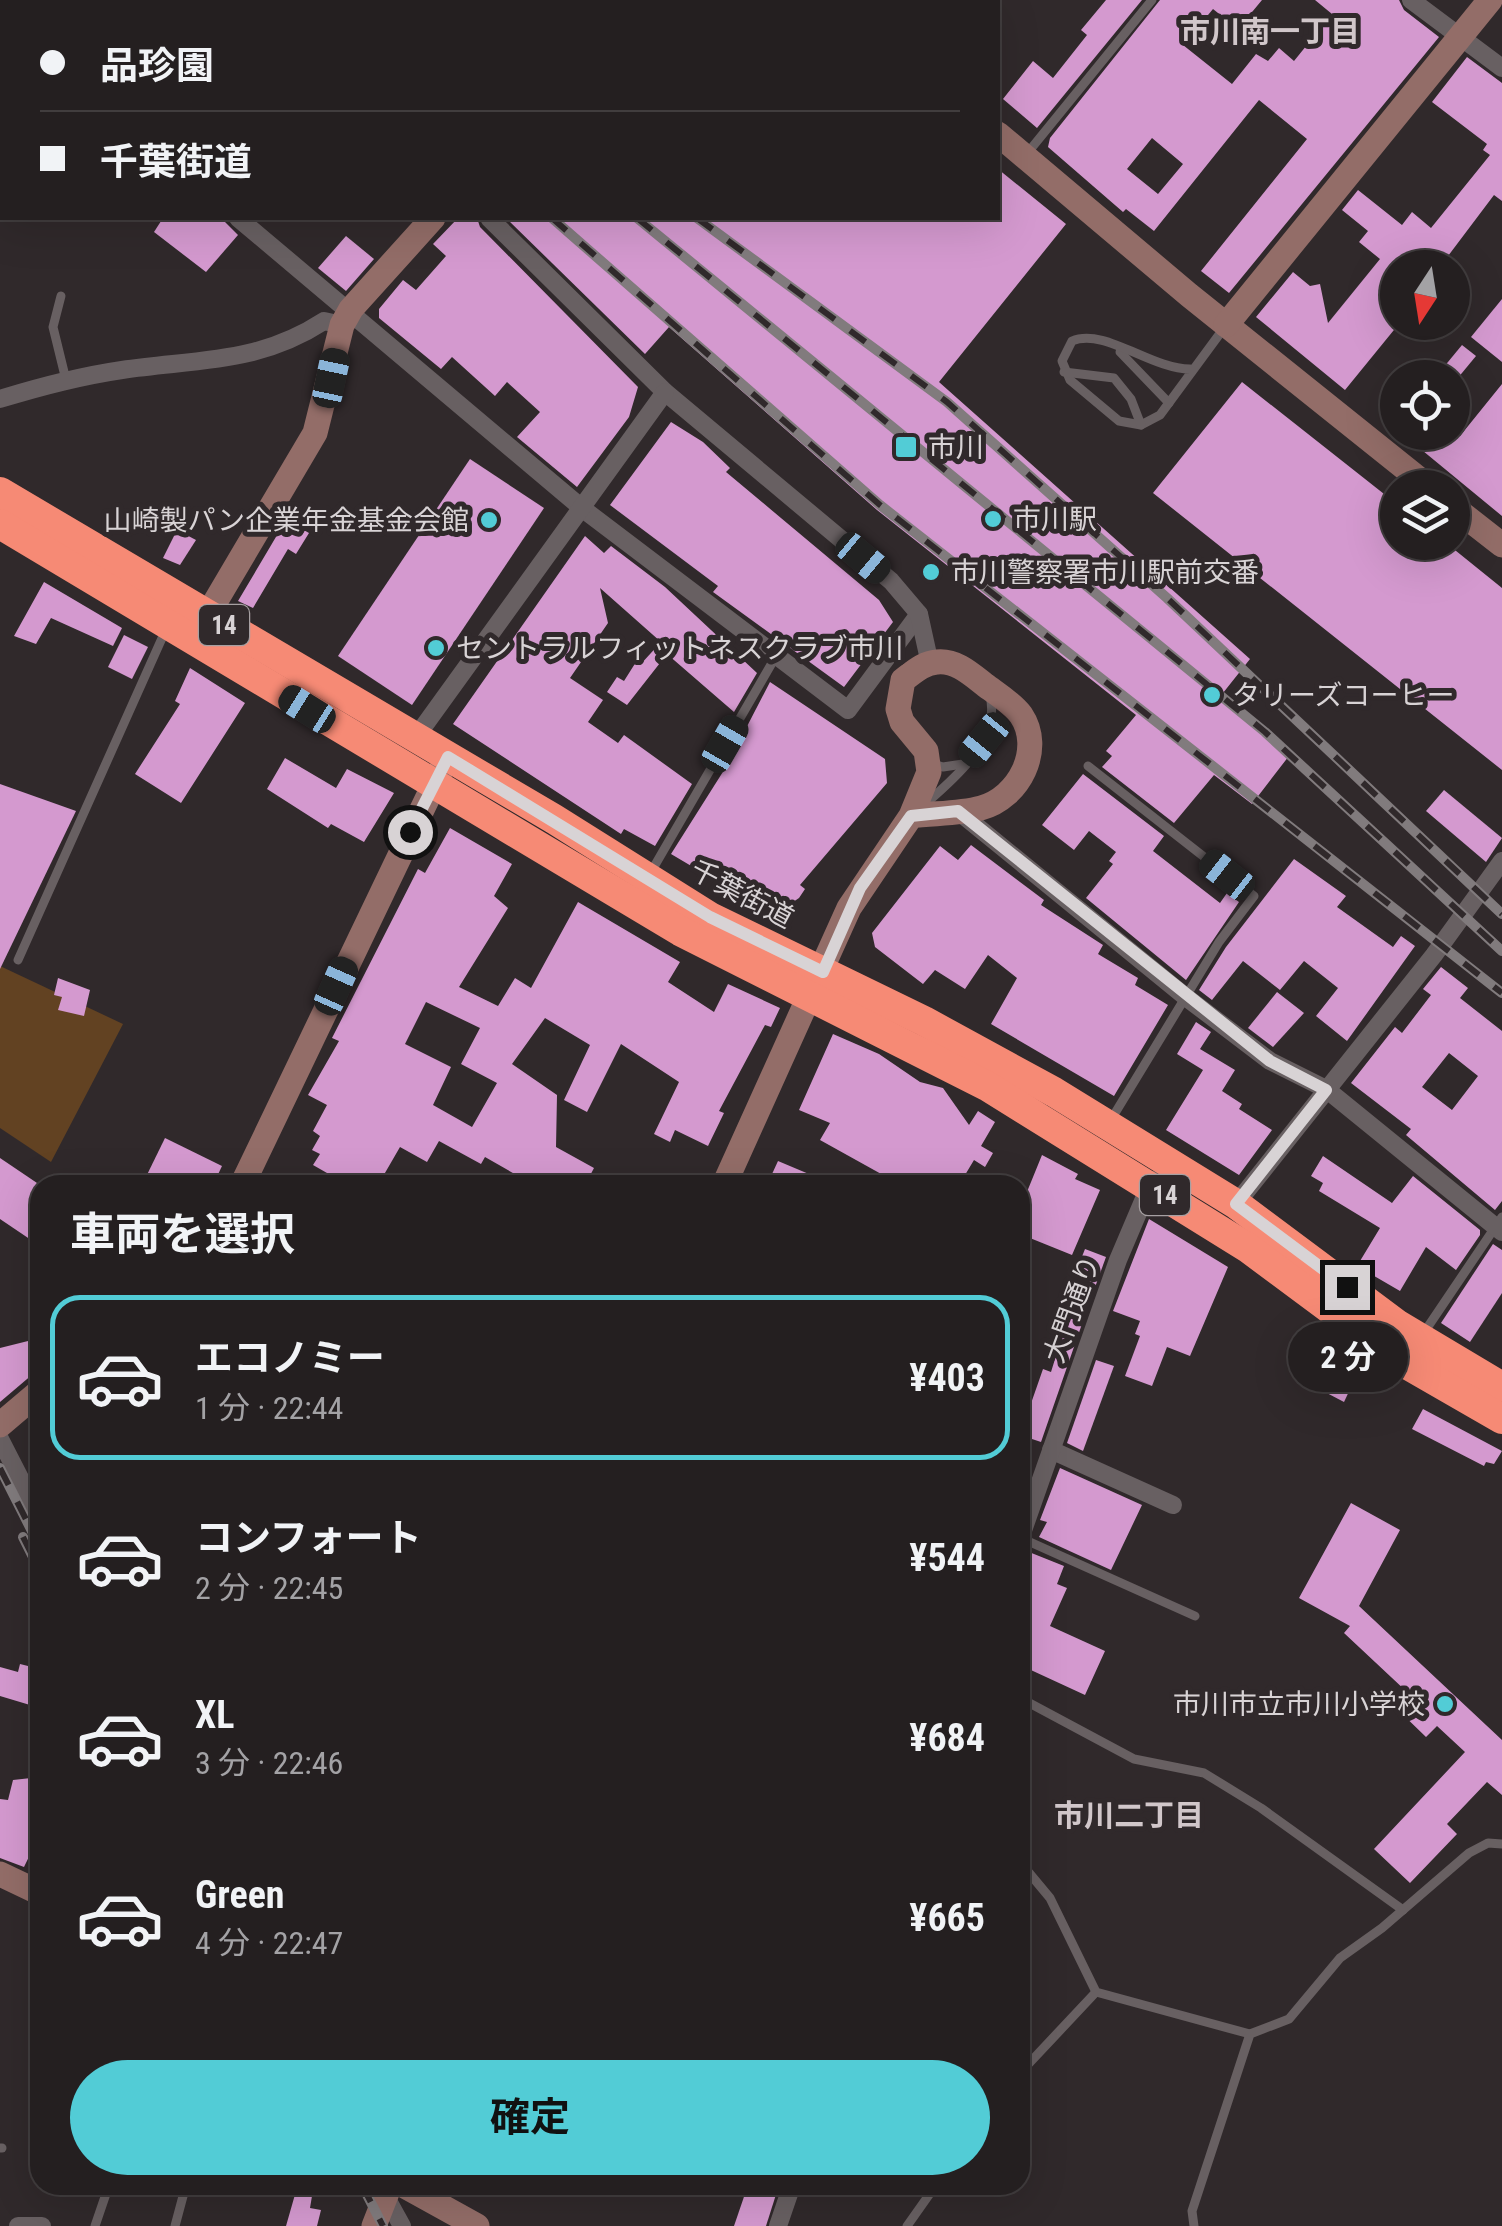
<!DOCTYPE html>
<html lang="ja">
<meta charset="utf-8">
<style>
body{margin:0;font-family:"Roboto Condensed","Noto Sans JP",sans-serif;background:#2c2729;color:#f1f3f6;height:100vh;display:flex;flex-direction:column;font-size:38px;white-space:nowrap}
*{box-sizing:border-box;margin:0}
p{font-size:32px;color:#a3a2a5}
.icon{flex:none;width:55px;height:55px;fill:none;stroke:currentColor;stroke-width:2;stroke-linecap:round;stroke-linejoin:round}
.map{position:relative;flex:1;overflow:hidden}
.drawer{position:absolute;left:30px;top:1175px;width:1000px;height:1020px;display:flex;flex-direction:column;background:#241f20;border-radius:30px;box-shadow:0 10px 40px #0002,0 0 0 2px #413d3e}
.drawer>*{flex:none}
.banner{position:absolute;left:0px;top:0px;width:1000px;height:220px;box-shadow:0 10px 40px #0002,0 0 0 2px #413d3e;display:grid;align-content:center;height:220px;padding:0 40px;background:#241f20}
.needle{width:65px;rotate:192deg}
.fabs{position:absolute;left:1380px;top:250px;display:grid;gap:20px}
.fabs a{display:grid;place-items:center;width:90px;height:90px;border-radius:50%;background:#241f20;box-shadow:0 10px 40px #0002,0 0 0 2px #413d3e;font-size:50px}
.end{position:absolute;width:45px;height:45px;margin:-22px;border:12px solid #d8d3d5;background:#111;box-shadow:0 0 0 5px #111}
.from{border-radius:50%}
.bubble{position:absolute;height:70px;border-radius:35px;background:#241f20;box-shadow:0 10px 40px #0002,0 0 0 2px #413d3e;font-size:32px;font-weight:700;line-height:70px;text-align:center}
.car{position:absolute;width:30px;height:60px;margin:-30px -15px;border-radius:12px;box-shadow:0 0 8px 2px #0007;background:linear-gradient(#222 24%,#8ab4d8 0 40%,#222 0 76%,#8ab4d8 0 86%,#222 0)}
.banner b{display:flex;align-items:center;gap:35px;height:95px;font-size:38px}
.banner b+b{border-top:2px solid #413d3e}
.banner i{width:25px;height:25px;background:#f1f3f6}
ul{padding:0;list-style:none}
li{display:flex;align-items:center;gap:30px;height:165px;margin:0 20px 15px;padding:0 20px;border:5px solid transparent;border-radius:30px}
li div{flex:1}
li b{display:block;font-size:38px}
li em{font-style:normal;font-weight:700}
li.active{border-color:#52ccd6}
li>.icon{width:90px;height:90px;stroke-width:1.5}
h2{padding:0 40px;font-size:45px;line-height:120px}
.primary-button{display:flex;gap:20px;margin-top:auto;padding:20px 40px}
.primary-button a{flex:1;height:115px;border-radius:60px;background:#52ccd6;color:#111;font-size:40px;font-weight:700;line-height:115px;text-align:center}
.map>svg:first-child{display:block}
.green{fill:#624222}
.building{fill:#d499cf;fill-rule:evenodd}
.lines{fill:none;stroke-linecap:round;stroke-linejoin:round}
.lane{stroke:#686062;stroke-width:9}
.street{stroke:#686062;stroke-width:18}
.secondary{stroke:#936d68;stroke-width:25}
.highway{stroke:#f68a75;stroke-width:30}
.rail-casing{stroke:#817b7d;stroke-width:10}
.rail{stroke:#30292b;stroke-width:6;stroke-dasharray:19;stroke-linecap:butt}
.route{stroke:#d8d3d5;stroke-width:12}
.poi-dot{fill:#52ccd6;stroke:#30292b;stroke-width:4}
.labels{text-anchor:middle;dominant-baseline:central;stroke-width:10;stroke-linejoin:round;paint-order:stroke}
.shield{fill:#30292b;stroke:#a6a0a2;stroke-width:2.5}
.shield-label{font-size:25px;font-weight:bold;fill:#d8d3d5}
.poi-label{font-size:28px;fill:#d8d3d5;stroke:#30292b;text-anchor:start}
.street-label{font-size:28px;fill:#d8d3d5;stroke:#30292b}
.neighbourhood-label{font-size:30px;font-weight:bold;fill:#d1c7ca;stroke:#30292b}
</style>
<div class="map">
<svg width="1502" height="2226" viewBox="0 0 1502 2226">
<rect width="100%" height="100%" fill="#30292b"/>
<!-- green -->
<path class="green" d="M 0,966 L 123,1024 L 51,1162 L 0,1128 Z"/>
<!-- building -->
<g class="building">
<path d="M 1106,0 L 1142,0 L 1037,128 L 1003,99 L 1033,61 L 1053,78 L 1087,35 L 1081,30 Z"/>
<path d="M 1160,0 L 1262,0 L 1238,29 L 1213,9 L 1183,45 L 1232,84 L 1256,54 L 1268,61 L 1279,48 L 1294,61 L 1332,14 L 1315,0 L 1399,0 L 1404,10 L 1439,37 L 1229,293 L 1201,271 L 1307,139 L 1259,100 L 1154,231 L 1126,209 L 1123,212 L 1048,147 L 1050,138 ZM 1152,138 L 1183,164 L 1158,194 L 1127,169 Z"/>
<path d="M 1467,57 L 1502,83 L 1502,201 L 1494,195 L 1439,268 L 1398,268 L 1398,325 L 1345,390 L 1256,317 L 1293,272 L 1310,286 L 1320,284 L 1328,323 L 1380,259 L 1359,242 L 1368,231 L 1342,210 L 1358,190 L 1402,225 L 1412,212 L 1431,228 L 1490,155 L 1483,150 L 1487,144 L 1432,102 Z"/>
<path d="M 998,169 L 1066,224 L 939,382 L 1250,659 L 1223,693 L 1292,752 L 1252,804 L 1214,775 L 1174,823 L 1102,767 L 1112,756 L 1106,751 L 1136,715 L 877,510 L 669,327 L 645,354 L 506,218 L 998,218 Z"/>
<path d="M 163,218 L 221,218 L 238,235 L 206,272 L 154,232 Z"/>
<path d="M 458,218 L 477,218 L 480,227 L 638,387 L 629,417 L 577,487 L 517,437 L 540,412 L 507,382 L 495,396 L 452,357 L 441,369 L 379,318 L 379,309 L 403,280 L 416,290 L 446,256 L 433,244 Z"/>
<path d="M 346,236 L 374,259 L 346,291 L 318,268 Z"/>
<path d="M 1502,299 L 1502,362 L 1471,337 Z"/>
<path d="M 1462,345 L 1476,356 L 1457,379 L 1443,368 Z"/>
<path d="M 1242,382 L 1398,505 L 1398,542 L 1445,542 L 1502,588 L 1502,770 L 1153,493 Z"/>
<path d="M 1502,384 L 1502,516 L 1400,432 L 1460,436 Z"/>
<path d="M 671,422 L 703,442 L 730,468 L 726,472 L 879,600 L 893,622 L 844,687 L 713,592 L 718,586 L 610,505 Z"/>
<path d="M 470,459 L 544,508 L 412,705 L 338,656 Z"/>
<path d="M 286,520 L 309,533 L 296,554 L 288,549 L 253,608 L 238,601 Z"/>
<path d="M 177,530 L 196,540 L 180,565 L 163,558 Z"/>
<path d="M 585,536 L 604,553 L 611,546 L 665,587 L 757,673 L 734,712 L 667,654 L 627,705 L 607,692 L 617,677 L 624,681 L 636,662 L 640,665 L 661,642 L 600,588 L 608,623 L 570,678 L 603,700 L 588,722 L 618,743 L 624,735 L 692,784 L 655,846 L 624,829 L 621,834 L 453,724 Z"/>
<path d="M 44,582 L 122,628 L 113,646 L 51,618 L 36,644 L 14,636 Z"/>
<path d="M 124,635 L 148,647 L 132,679 L 108,667 Z"/>
<path d="M 190,668 L 245,703 L 181,803 L 135,774 L 180,704 L 175,701 Z"/>
<path d="M 770,682 L 885,759 L 887,783 L 800,885 L 805,889 L 799,898 L 774,915 L 671,854 L 726,767 Z"/>
<path d="M 285,758 L 336,788 L 347,769 L 394,793 L 364,842 L 331,824 L 328,828 L 267,789 Z"/>
<path d="M 1083,774 L 1164,836 L 1153,851 L 1220,903 L 1227,893 L 1239,902 L 1186,980 L 1086,898 L 1113,864 L 1109,861 L 1116,852 L 1089,831 L 1074,850 L 1042,825 Z"/>
<path d="M 0,784 L 76,811 L 0,969 Z"/>
<path d="M 1444,790 L 1502,838 L 1486,862 L 1426,811 Z"/>
<path d="M 450,828 L 512,864 L 494,896 L 508,908 L 459,987 L 498,1006 L 515,978 L 531,988 L 578,902 L 680,962 L 668,982 L 714,1012 L 728,984 L 780,1008 L 771,1027 L 765,1025 L 719,1111 L 724,1113 L 708,1146 L 675,1130 L 670,1142 L 654,1134 L 679,1082 L 621,1044 L 587,1112 L 564,1100 L 590,1045 L 545,1018 L 512,1064 L 557,1095 L 556,1147 L 594,1168 L 585,1185 L 534,1185 L 485,1157 L 481,1164 L 439,1141 L 427,1162 L 400,1147 L 378,1185 L 348,1185 L 313,1165 L 320,1154 L 312,1150 L 320,1136 L 313,1131 L 327,1105 L 308,1095 L 339,1041 L 332,1038 L 418,869 L 425,873 ZM 426,1002 L 480,1028 L 461,1064 L 497,1083 L 472,1127 L 433,1105 L 451,1067 L 405,1044 Z"/>
<path d="M 971,845 L 1044,900 L 1041,905 L 1103,945 L 1098,954 L 1138,978 L 1135,985 L 1168,1005 L 1114,1096 L 991,1024 L 1017,978 L 988,955 L 965,989 L 935,970 L 923,984 L 875,947 L 872,933 L 940,846 L 958,860 Z"/>
<path d="M 1294,859 L 1346,896 L 1337,907 L 1393,947 L 1401,936 L 1415,946 L 1347,1041 L 1316,1016 L 1338,988 L 1304,961 L 1280,990 L 1243,961 L 1212,1000 L 1199,990 L 1226,947 Z"/>
<path d="M 1441,967 L 1468,988 L 1460,998 L 1502,1031 L 1502,1201 L 1495,1210 L 1406,1135 L 1411,1129 L 1351,1083 L 1395,1027 L 1402,1033 L 1431,995 L 1423,989 ZM 1449,1053 L 1478,1076 L 1452,1110 L 1422,1087 Z"/>
<path d="M 58,978 L 90,990 L 84,1016 L 58,1010 L 62,997 L 54,995 Z"/>
<path d="M 1277,992 L 1304,1013 L 1273,1047 L 1248,1028 Z"/>
<path d="M 1196,1022 L 1211,1032 L 1200,1049 L 1235,1070 L 1222,1091 L 1242,1104 L 1239,1109 L 1272,1130 L 1239,1175 L 1166,1130 L 1203,1070 L 1177,1054 Z"/>
<path d="M 833,1034 L 879,1054 L 920,1082 L 943,1088 L 969,1125 L 978,1111 L 995,1122 L 981,1146 L 993,1153 L 985,1167 L 974,1160 L 959,1185 L 901,1185 L 820,1140 L 830,1123 L 799,1110 Z"/>
<path d="M 165,1138 L 222,1166 L 213,1185 L 142,1185 Z"/>
<path d="M 1042,1155 L 1078,1174 L 1075,1179 L 1100,1190 L 1072,1255 L 1020,1234 L 1020,1209 Z"/>
<path d="M 1323,1156 L 1392,1203 L 1413,1176 L 1480,1230 L 1480,1235 L 1456,1270 L 1426,1247 L 1400,1291 L 1357,1266 L 1380,1228 L 1319,1191 L 1323,1183 L 1311,1176 Z"/>
<path d="M 0,1158 L 40,1185 L 40,1246 L 0,1219 Z"/>
<path d="M 778,1161 L 835,1185 L 767,1185 Z"/>
<path d="M 1149,1219 L 1228,1267 L 1190,1356 L 1167,1347 L 1152,1386 L 1125,1376 L 1140,1336 L 1135,1334 L 1140,1321 L 1113,1311 Z"/>
<path d="M 1493,1244 L 1502,1250 L 1502,1293 L 1470,1342 L 1441,1323 Z"/>
<path d="M 1085,1249 L 1106,1257 L 1094,1290 L 1072,1282 Z"/>
<path d="M 1068,1317 L 1083,1321 L 1041,1442 L 1020,1435 L 1043,1369 L 1051,1372 Z"/>
<path d="M 40,1338 L 40,1368 L 0,1402 L 0,1348 Z"/>
<path d="M 1318,1343 L 1339,1350 L 1359,1370 L 1344,1402 L 1302,1380 Z"/>
<path d="M 1096,1360 L 1114,1366 L 1083,1451 L 1067,1443 Z"/>
<path d="M 1423,1409 L 1502,1451 L 1494,1464 L 1486,1462 L 1484,1466 L 1412,1429 Z"/>
<path d="M 1060,1468 L 1142,1505 L 1111,1570 L 1039,1537 L 1047,1522 L 1040,1520 Z"/>
<path d="M 1351,1503 L 1400,1530 L 1359,1606 L 1502,1740 L 1502,1795 L 1487,1782 L 1447,1824 L 1457,1834 L 1410,1883 L 1374,1849 L 1465,1752 L 1437,1726 L 1426,1737 L 1394,1706 L 1407,1692 L 1344,1633 L 1350,1626 L 1299,1598 Z"/>
<path d="M 1029,1552 L 1064,1566 L 1057,1584 L 1067,1588 L 1050,1626 L 1105,1651 L 1085,1695 L 1020,1665 L 1020,1573 Z"/>
<path d="M 20,1664 L 40,1669 L 40,1708 L 0,1696 L 0,1667 L 18,1672 Z"/>
<path d="M 40,1777 L 40,1834 L 24,1867 L 0,1858 L 0,1799 L 8,1800 L 13,1780 Z"/>
<path d="M 748,2185 L 779,2185 L 766,2226 L 734,2226 Z"/>
<path d="M 296,2191 L 312,2196 L 310,2208 L 321,2210 L 317,2226 L 286,2226 Z"/>
</g>
<g class="lines">
<!-- lane -->
<g class="lane">
<path d="M 543,0 L 546,2"/>
<path d="M 639,0 L 642,2"/>
<path d="M 130,2 L 132,0"/>
<path d="M 461,2 L 463,0"/>
<path d="M 961,2 L 963,0"/>
<path d="M 1025,156 L 1152,0"/>
<path d="M 0,203 L 2,201"/>
<path d="M 61,296 L 53,327 L 66,380"/>
<path d="M 1120,352 L 1169,403"/>
<path d="M 1190,369 C 1151,369 1104,327 1072,341 L 1062,361 L 1070,380 L 1119,421 L 1141,425 L 1160,415 L 1224,328"/>
<path d="M 1064,372 L 1114,378 L 1131,399 L 1141,425"/>
<path d="M 930,763 L 943,767 L 963,764"/>
<path d="M 1088,766 L 1254,896 L 1219,942 L 1109,1123"/>
<path d="M 924,805 C 954,779 1001,740 990,696"/>
<path d="M 651,872 L 776,656"/>
<path d="M 18,960 L 167,627"/>
<path d="M 1423,1334 L 1502,1217"/>
<path d="M 1021,1538 L 1195,1616"/>
<path d="M 1020,1698 L 1134,1759 L 1204,1773 L 1261,1808 L 1403,1910"/>
<path d="M 1020,1862 L 1050,1898 L 1096,1992 L 1250,2034"/>
<path d="M 1020,2073 L 1096,1992"/>
<path d="M 0,2148 L 2,2148"/>
<path d="M 95,2226 L 109,2185"/>
<path d="M 175,2226 L 186,2185"/>
<path d="M 907,2226 L 936,2185"/>
<path d="M 1194,2226 L 1192,2211 L 1250,2034 L 1289,2019 L 1340,1958 L 1382,1928 L 1469,1853 L 1488,1843 L 1502,1844"/>
</g>
<!-- street -->
<g class="street">
<path d="M 431,0 L 434,2"/>
<path d="M 1411,0 L 1502,68"/>
<path d="M 0,22 L 2,24"/>
<path d="M 238,218 L 583,509 L 848,710 L 919,614"/>
<path d="M 489,218 L 665,392 L 891,581 L 919,614 L 930,664"/>
<path d="M 0,399 C 39,387 81,376 122,370 C 197,359 258,364 324,321 L 342,325"/>
<path d="M 416,737 L 665,392"/>
<path d="M 958,811 L 1187,998 L 1270,1061 L 1326,1089 L 1502,1232"/>
<path d="M 1236,1204 L 1434,955 L 1502,861"/>
<path d="M 0,1439 L 40,1517"/>
<path d="M 1051,1450 L 1173,1505"/>
<path d="M 1020,1539 L 1118,1260 L 1152,1180"/>
<path d="M 386,2197 L 402,2226"/>
<path d="M 18,2226 L 42,2226"/>
<path d="M 778,2226 L 792,2185"/>
</g>
<!-- secondary -->
<g class="secondary">
<path d="M 846,0 L 849,2"/>
<path d="M 691,2 L 694,0"/>
<path d="M 998,134 L 1189,295 L 1430,488"/>
<path d="M 1226,325 L 1490,0"/>
<path d="M 1452,506 L 1502,545"/>
<path d="M 198,631 L 315,433 L 342,325 L 351,309 L 433,218"/>
<path d="M 242,1185 L 441,770"/>
<path d="M 724,1185 L 849,908 L 911,816 L 929,772 L 926,751 L 902,722 L 898,709 L 903,680 C 914,672 923,663 937,662 C 956,660 971,674 985,685 C 997,694 1012,703 1021,715 C 1044,749 1019,798 981,808 C 959,814 934,813 911,816"/>
<path d="M 0,1425 L 40,1391"/>
<path d="M 0,1874 L 40,1893"/>
<path d="M 403,2185 L 477,2226"/>
<path d="M 374,2226 L 390,2185"/>
</g>
<!-- highway -->
<g class="highway">
<path d="M 0,492 L 554,819 L 710,917 L 924,1021 L 1054,1092 L 1236,1204 L 1398,1325 L 1502,1387"/>
<path d="M 0,524 L 680,931 L 987,1086 L 1248,1248 L 1396,1358 L 1502,1419"/>
</g>
<defs>
<g id="rail">
<path d="M 301,0 L 304,2"/>
<path d="M 364,0 L 368,2"/>
<path d="M 383,0 L 386,2"/>
<path d="M 405,0 L 408,2"/>
<path d="M 552,218 L 880,505 L 1502,993"/>
<path d="M 637,218 L 1265,732 L 1502,951"/>
<path d="M 697,218 L 947,402 L 1167,598 L 1502,914"/>
<path d="M 0,1468 L 40,1547"/>
<path d="M 23,1537 L 40,1571"/>
<path d="M 362,2185 L 383,2226"/>
</g>
</defs>
<!-- rail casing -->
<use href="#rail" class="rail-casing"/>
<!-- rail -->
<use href="#rail" class="rail"/>
</g>
<g class="lines">
<!-- route -->
<path class="route" d="M 410,832 L 448,757 L 710,917 L 823,972 L 860,888 L 911,816 L 958,811 L 1270,1061 L 1326,1090 L 1236,1204 L 1347,1287"/>
</g>
<!-- markers -->
<g class="poi-dot">
<rect x="894" y="435" width="24" height="24" rx="5"/>
<circle cx="993" cy="519" r="10"/>
<circle cx="489" cy="520" r="10"/>
<circle cx="931" cy="572" r="10"/>
<circle cx="436" cy="648" r="10"/>
<circle cx="1212" cy="695" r="10"/>
<circle cx="1445" cy="1704" r="10"/>
</g>
<g class="labels">
<!-- shield labels -->
<g class="shield">
<rect x="199" y="605" width="50" height="40" rx="8"/>
<rect x="1140" y="1175" width="50" height="40" rx="8"/>
</g>
<g class="shield-label">
<text x="224" y="625">14</text>
<text x="1165" y="1195">14</text>
</g>
<!-- poi labels -->
<g class="poi-label">
<text x="928" y="447">市川</text>
<text x="1013" y="519">市川駅</text>
<text x="469" y="520" text-anchor="end">山崎製パン企業年金基金会館</text>
<text x="951" y="572">市川警察署市川駅前交番</text>
<text x="456" y="648">セントラルフィットネスクラブ市川</text>
<text x="1232" y="695">タリーズコーヒー</text>
<text x="1425" y="1704" text-anchor="end">市川市立市川小学校</text>
</g>
<!-- street labels -->
<g class="street-label">
<text transform="translate(742 894) rotate(28)">千葉街道</text>
<text transform="translate(1072 1309) rotate(-70)">大門通り</text>
</g>
<!-- neighbourhood labels -->
<g class="neighbourhood-label">
<text x="1270" y="31">市川南一丁目</text>
<text x="1129" y="1815">市川二丁目</text>
</g>
</g>
</svg>
<div class="fabs">
<a><svg class="needle" viewBox="-14 -14 28 28"><path d="M0-13l5 13h-10z" fill="#e53935"/><path d="M0 13l5-13h-10z" fill="#a3a2a5"/></svg></a>
<a><svg class="icon" aria-label="locate" viewBox="0 0 24 24"><circle cx="12" cy="12" r="6"/><path d="M12 2v4M12 18v4M2 12h4M18 12h4"/></svg></a>
<a><svg class="icon" aria-label="layers" viewBox="0 0 24 24"><path d="M12 4l9 5-9 5-9-5zM3 14l9 5 9-5"/></svg></a>
</div>
<i class="end from" style="left:410px;top:832px"></i>
<i class="end" style="left:1347px;top:1287px"></i>
<div class="bubble" style="left:1288px;top:1322px;width:120px">2 分</div>
<i class="car" style="left:331px;top:378px;rotate:12deg"></i>
<i class="car" style="left:863px;top:558px;rotate:130deg"></i>
<i class="car" style="left:307px;top:709px;rotate:302deg"></i>
<i class="car" style="left:984px;top:740px;rotate:219deg"></i>
<i class="car" style="left:725px;top:744px;rotate:30deg"></i>
<i class="car" style="left:1227px;top:875px;rotate:308deg"></i>
<i class="car" style="left:336px;top:986px;rotate:24deg"></i>
<div class="banner">
<b><i class="from"></i>品珍園</b>
<b><i></i>千葉街道</b>
</div>
<section class="drawer">
<h2>車両を選択</h2>
<ul>
<li class="active"><svg class="icon" aria-label="car" viewBox="0 0 24 24"><path d="M5 17H2v-5l4-1 3-4h7l3 4 3 1v5h-3M9 17h6M6 11h13"/><circle cx="7" cy="17" r="2"/><circle cx="17" cy="17" r="2"/></svg><div><b>エコノミー</b><p>1 分 · 22:44</p></div><em>¥403</em></li>
<li><svg class="icon" aria-label="car" viewBox="0 0 24 24"><path d="M5 17H2v-5l4-1 3-4h7l3 4 3 1v5h-3M9 17h6M6 11h13"/><circle cx="7" cy="17" r="2"/><circle cx="17" cy="17" r="2"/></svg><div><b>コンフォート</b><p>2 分 · 22:45</p></div><em>¥544</em></li>
<li><svg class="icon" aria-label="car" viewBox="0 0 24 24"><path d="M5 17H2v-5l4-1 3-4h7l3 4 3 1v5h-3M9 17h6M6 11h13"/><circle cx="7" cy="17" r="2"/><circle cx="17" cy="17" r="2"/></svg><div><b>XL</b><p>3 分 · 22:46</p></div><em>¥684</em></li>
<li><svg class="icon" aria-label="car" viewBox="0 0 24 24"><path d="M5 17H2v-5l4-1 3-4h7l3 4 3 1v5h-3M9 17h6M6 11h13"/><circle cx="7" cy="17" r="2"/><circle cx="17" cy="17" r="2"/></svg><div><b>Green</b><p>4 分 · 22:47</p></div><em>¥665</em></li>
</ul>
<div class="primary-button"><a>確定</a></div>
</section>
</div>
